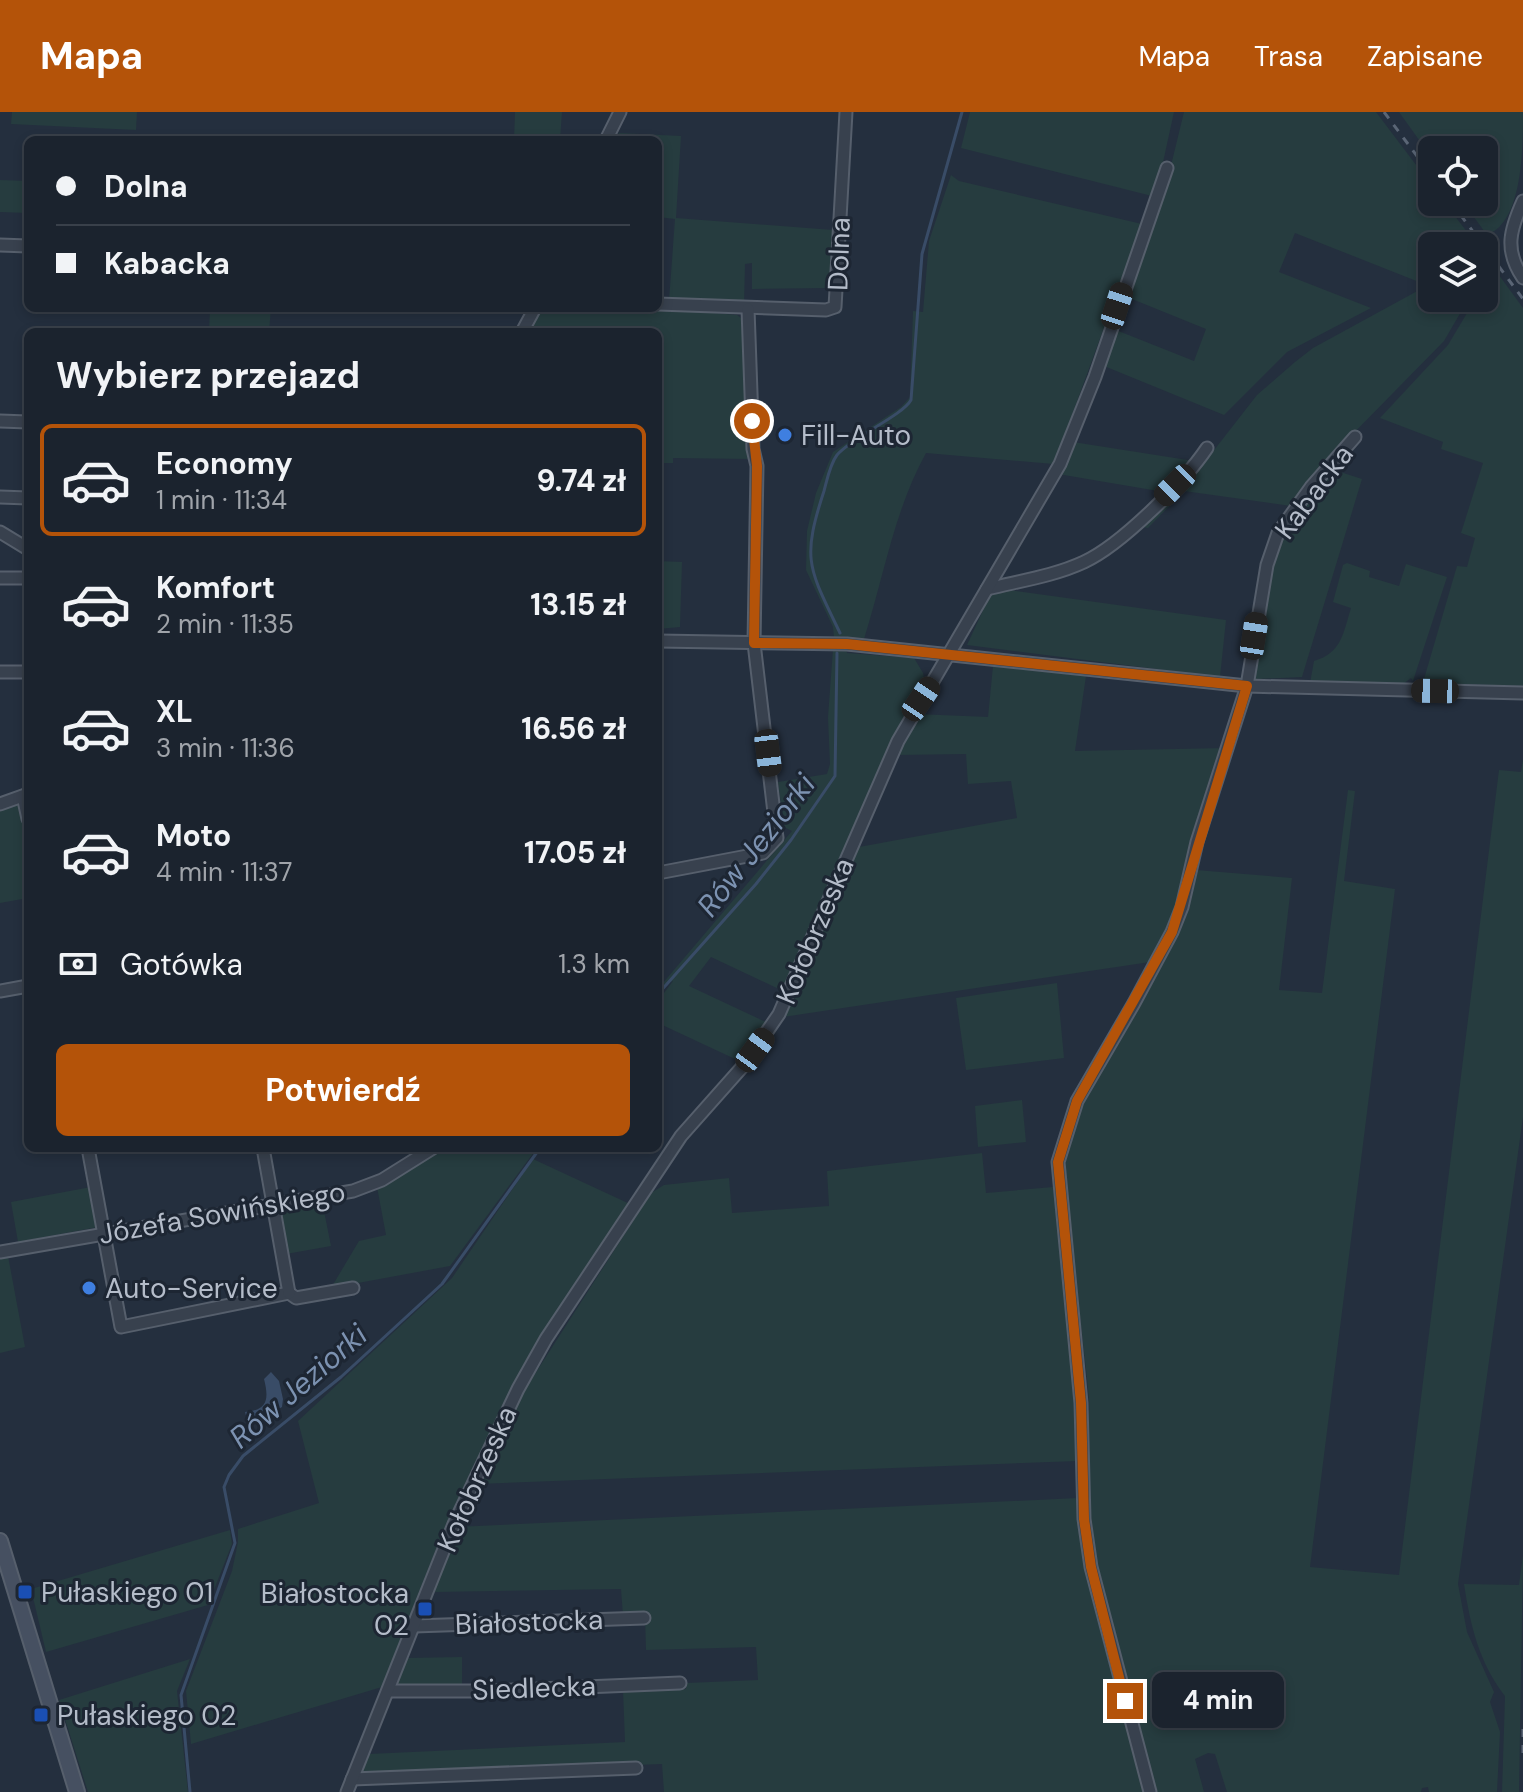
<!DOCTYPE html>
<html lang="pl">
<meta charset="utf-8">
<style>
body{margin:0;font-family:"DM Sans",sans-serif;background:#282f3a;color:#f1f3f6;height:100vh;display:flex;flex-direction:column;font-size:30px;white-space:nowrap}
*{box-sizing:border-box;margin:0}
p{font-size:26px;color:#a0a4aa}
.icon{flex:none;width:44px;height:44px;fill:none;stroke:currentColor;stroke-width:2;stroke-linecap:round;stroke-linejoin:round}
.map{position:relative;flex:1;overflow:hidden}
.sheet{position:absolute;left:24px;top:216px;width:638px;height:824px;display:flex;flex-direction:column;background:#1b232e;border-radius:12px;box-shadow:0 4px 12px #0003,0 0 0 2px #39404a}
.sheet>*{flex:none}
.top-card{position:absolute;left:24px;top:24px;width:638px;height:176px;border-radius:12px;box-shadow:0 4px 12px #0003,0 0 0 2px #39404a;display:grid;align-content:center;height:176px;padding:0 32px;background:#1b232e}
.controls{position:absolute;left:1418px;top:24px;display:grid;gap:16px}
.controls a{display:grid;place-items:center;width:80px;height:80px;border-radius:12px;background:#1b232e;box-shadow:0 4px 12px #0003,0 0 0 2px #39404a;font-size:40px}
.end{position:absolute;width:36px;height:36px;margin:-18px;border:10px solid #b45309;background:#fff;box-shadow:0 0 0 4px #fff}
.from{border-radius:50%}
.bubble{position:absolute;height:56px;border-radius:12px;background:#1b232e;box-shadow:0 4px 12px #0003,0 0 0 2px #39404a;font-size:26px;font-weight:700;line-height:56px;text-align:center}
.car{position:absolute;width:24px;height:48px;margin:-24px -12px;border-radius:10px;box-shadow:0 0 6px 2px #0007;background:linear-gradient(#222 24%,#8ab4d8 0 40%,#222 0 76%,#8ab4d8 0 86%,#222 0)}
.top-card b{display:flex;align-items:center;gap:28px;height:76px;font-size:30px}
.top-card b+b{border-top:2px solid #39404a}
.top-card i{width:20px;height:20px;background:#f1f3f6}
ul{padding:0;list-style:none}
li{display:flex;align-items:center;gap:24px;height:112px;margin:0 16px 12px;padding:0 16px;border:4px solid transparent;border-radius:12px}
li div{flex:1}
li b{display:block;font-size:30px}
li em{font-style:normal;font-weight:700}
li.active{border-color:#b45309}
li>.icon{width:72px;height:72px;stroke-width:1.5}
h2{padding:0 32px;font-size:36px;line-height:96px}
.pay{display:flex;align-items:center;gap:20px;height:88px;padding:0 32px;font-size:30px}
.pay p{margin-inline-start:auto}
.button{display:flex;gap:16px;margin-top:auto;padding:16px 32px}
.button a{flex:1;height:92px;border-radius:12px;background:#b45309;color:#fff;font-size:32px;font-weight:700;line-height:92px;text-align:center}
header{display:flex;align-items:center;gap:48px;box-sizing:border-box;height:112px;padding:0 40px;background:#b45309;color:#fff}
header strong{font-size:38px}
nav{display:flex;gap:44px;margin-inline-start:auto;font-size:28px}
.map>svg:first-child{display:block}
.green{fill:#263c3f}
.water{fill:#394c67}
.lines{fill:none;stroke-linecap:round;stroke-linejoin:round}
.stream{stroke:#394c67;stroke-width:3}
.minor-casing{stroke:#565f6c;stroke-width:15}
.secondary-casing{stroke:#565f6c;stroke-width:18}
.minor{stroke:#38414e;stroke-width:11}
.secondary{stroke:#465061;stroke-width:14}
.rail{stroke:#5a6575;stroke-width:3;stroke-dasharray:8 8;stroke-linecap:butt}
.route{stroke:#b45309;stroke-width:10}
.shop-dot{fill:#3f7fe0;stroke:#1d2633;stroke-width:3}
.transit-dot{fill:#1a4fb4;stroke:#1d2633;stroke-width:3}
.labels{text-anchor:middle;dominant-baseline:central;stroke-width:6;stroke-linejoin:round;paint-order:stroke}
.street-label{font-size:28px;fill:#b4bcc9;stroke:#1d2633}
.poi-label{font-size:28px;fill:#b4bcc9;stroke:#1d2633;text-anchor:start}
.water-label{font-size:30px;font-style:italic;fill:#7c92b1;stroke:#1d2633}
</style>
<header>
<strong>Mapa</strong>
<nav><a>Mapa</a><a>Trasa</a><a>Zapisane</a></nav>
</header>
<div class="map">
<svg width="1523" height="1680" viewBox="0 0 1523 1680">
<rect width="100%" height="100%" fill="#242f3e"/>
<!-- green -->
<g class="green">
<path d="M 12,0 L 137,0 L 136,18 L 11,12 Z"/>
<path d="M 515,0 L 562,0 L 560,28 L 514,28 Z"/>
<path d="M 970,0 L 1174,0 L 1162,55 L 1152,84 L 961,36 Z"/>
<path d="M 1184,0 L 1376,0 L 1432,74 L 1432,90 L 1444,90 L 1478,134 L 1432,134 L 1432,162 L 1419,170 L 1295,121 L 1279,160 L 1371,196 L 1287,240 L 1224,303 L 1104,254 L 1116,218 L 1194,249 L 1206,217 L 1127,185 L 1166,74 Z"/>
<path d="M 1399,0 L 1523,0 C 1523,36 1523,110 1487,123 L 1463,90 L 1484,90 L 1484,38 L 1432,38 L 1432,46 Z"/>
<path d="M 619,21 L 681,24 L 676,106 L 833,118 L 830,176 L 752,177 L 752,151 L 745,152 L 744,193 L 669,189 L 675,107 L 658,105 L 658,28 L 615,28 Z"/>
<path d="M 951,63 L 959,69 L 1142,112 L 1054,352 L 926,341 C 894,399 884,464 864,527 L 834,525 L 833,515 L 806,458 L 807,419 L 816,381 L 833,340 L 901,295 L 910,285 L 913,199 L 923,200 L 929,129 Z"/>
<path d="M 0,68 L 28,69 L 28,101 L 0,100 Z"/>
<path d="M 1485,144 L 1523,196 L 1523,574 L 1427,571 L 1424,567 L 1457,454 L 1467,455 L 1475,426 L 1461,421 L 1483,351 L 1441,337 L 1443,330 L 1380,306 L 1448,233 L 1476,186 L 1484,186 Z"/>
<path d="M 1432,171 L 1432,186 L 1469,186 L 1444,229 L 1345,330 L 1291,394 L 1184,379 L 1148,416 L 1137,414 L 1211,342 L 1257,283 L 1295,250 L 1313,236 Z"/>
<path d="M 210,196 L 271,196 L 269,220 L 209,220 Z"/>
<path d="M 543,196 L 658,196 L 737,203 L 741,206 L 752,347 L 673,346 L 673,351 L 658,351 L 658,220 L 527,220 Z"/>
<path d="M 1073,330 L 1194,349 L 1164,380 L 1058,362 Z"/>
<path d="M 1331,357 L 1362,367 L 1302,565 L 1256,567 L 1252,563 L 1265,483 L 1282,418 Z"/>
<path d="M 658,449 L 682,450 L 680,515 L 658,517 Z"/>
<path d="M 1347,451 L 1370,459 L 1369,465 L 1399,474 L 1406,452 L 1447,465 L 1413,569 L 1411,566 L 1403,572 L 1310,571 L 1314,549 C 1342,541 1343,521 1351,496 L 1333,490 L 1343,453 Z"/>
<path d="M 1001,477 L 1226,508 L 1220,565 L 967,533 L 992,479 Z"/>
<path d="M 846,536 L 847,541 L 914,546 L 923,561 L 925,571 L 900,614 L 783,879 L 711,845 L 689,874 L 768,911 L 735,947 L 658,911 L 658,889 L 673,869 L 658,876 L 658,872 L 662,872 L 792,719 L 784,715 L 778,670 L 827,662 L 830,652 L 828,605 L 833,537 Z"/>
<path d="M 993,554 L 1086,564 L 1075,639 L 1227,636 L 1192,728 L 1177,793 L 1150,850 L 783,905 L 859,735 L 1017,706 L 1011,669 L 968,672 L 966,642 L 896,643 L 917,602 L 988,605 Z"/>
<path d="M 1523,647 L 1523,1005 L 1458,1472 L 1467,1520 L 1494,1580 L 1490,1590 L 1500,1620 L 1497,1680 L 1429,1680 L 1428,1675 L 1422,1676 L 1421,1680 L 1227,1680 L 1215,1642 L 1208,1641 L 1195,1647 L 1204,1680 L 1154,1680 C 1134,1584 1096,1490 1087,1392 C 1084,1358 1090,1323 1089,1289 C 1087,1261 1083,1233 1080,1205 C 1075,1159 1057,1066 1069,1024 C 1097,929 1174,858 1196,758 L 1292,766 L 1279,878 L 1322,881 L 1348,678 L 1355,679 L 1344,769 L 1395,777 L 1310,1455 L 1399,1463 L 1499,658 L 1521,660 Z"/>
<path d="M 20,691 L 28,731 L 28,786 L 0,791 L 0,699 Z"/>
<path d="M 1057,871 L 1064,946 L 966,958 L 956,886 Z"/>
<path d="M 1022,988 L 1026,1030 L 978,1035 L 975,994 Z"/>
<path d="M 438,1036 L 537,1036 L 450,1154 L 331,1176 L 359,1129 L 386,1123 L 377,1075 Z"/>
<path d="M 982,1041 L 986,1081 L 1053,1075 L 1076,1277 L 1077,1349 L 477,1372 L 524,1279 L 651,1081 L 664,1073 L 729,1066 L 732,1101 L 829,1094 L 827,1059 Z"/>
<path d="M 533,1047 L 632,1093 L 521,1260 L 442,1422 L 382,1575 L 191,1632 L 186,1579 L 232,1459 L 238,1430 L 238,1417 L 319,1391 L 298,1309 L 452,1166 Z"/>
<path d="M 91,1075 L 98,1115 L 18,1130 L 11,1090 Z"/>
<path d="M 322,1089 L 331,1134 L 286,1142 L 280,1096 Z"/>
<path d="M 8,1144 L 25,1235 L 0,1241 L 0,1146 Z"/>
<path d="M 1078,1386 L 1145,1680 L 664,1680 L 662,1652 L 360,1664 L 369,1642 L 625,1630 L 623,1578 L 686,1577 L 686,1571 L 758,1568 L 756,1535 L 646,1538 L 645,1503 L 623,1504 L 621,1477 L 433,1480 L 456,1415 Z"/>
<path d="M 230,1418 L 232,1432 L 208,1493 L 46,1540 L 31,1477 Z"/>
<path d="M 1523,1443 L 1519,1680 L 1502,1680 L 1505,1584 C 1479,1551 1470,1512 1464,1472 L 1519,1473 Z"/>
<path d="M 462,1545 L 462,1575 L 395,1575 L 407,1546 Z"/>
<path d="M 190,1547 L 177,1579 L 188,1680 L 88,1680 L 59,1588 Z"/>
</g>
<!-- water -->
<path class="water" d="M 271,1260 L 279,1269 L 283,1287 L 282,1295 L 259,1308 L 247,1307 L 245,1300 C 268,1298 269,1287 264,1267 Z"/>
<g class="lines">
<!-- stream -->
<g class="stream">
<path d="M 840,521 C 809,456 801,449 824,379 C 827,368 830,352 837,343 C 852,325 902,304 911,288 L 922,142 L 962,0"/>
<path d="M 658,882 L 756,772 L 791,728 L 835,664 L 837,541"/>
<path d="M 190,1680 L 181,1583 L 235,1431 L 224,1375 L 229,1363 L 243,1344 L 341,1265 L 442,1172 L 540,1036"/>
</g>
<defs>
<g id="minor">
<path d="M 606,28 L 620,0"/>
<path d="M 1523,89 C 1510,118 1504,138 1523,166"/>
<path d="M 0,133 L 28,134"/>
<path d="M 658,192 L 826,198 L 835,195 L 846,0"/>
<path d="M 522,220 L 535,196"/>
<path d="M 0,309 L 28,310"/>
<path d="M 0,385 L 28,386"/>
<path d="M 0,420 L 28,437"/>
<path d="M 0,466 L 28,466"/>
<path d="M 987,477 C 1019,469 1054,464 1084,450 C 1121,433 1184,370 1207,336"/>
<path d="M 658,529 L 847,532 L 1247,574 L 1523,581"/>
<path d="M 0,560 L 28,560"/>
<path d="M 23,684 L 28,707"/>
<path d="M 0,692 L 28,682"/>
<path d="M 658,761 L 763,741 L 777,726 L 754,531 L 757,354 L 753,337 L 748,197"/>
<path d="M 0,879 L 28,874"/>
<path d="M 88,1036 L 121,1215 L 289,1181 L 296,1186 L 353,1176"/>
<path d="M 263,1036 L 289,1181"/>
<path d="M 0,1140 L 353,1079 L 382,1068 L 433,1036"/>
<path d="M 414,1514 L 644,1506"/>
<path d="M 388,1579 L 492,1579 L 680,1571"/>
<path d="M 352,1667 L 636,1656"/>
<path d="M 347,1680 L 454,1412 L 518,1277 L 546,1227 L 681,1024 L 744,953 L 779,902 L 898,629 L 1060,352 L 1095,265 L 1167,56"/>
<path d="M 1150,1680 L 1091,1455 L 1084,1407 L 1081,1291 L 1058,1050 L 1077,989 L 1134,891 L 1172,820 L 1182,795 L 1197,730 L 1247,574 L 1267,453 L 1278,421 L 1311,375 L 1355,325"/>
</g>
<path id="secondary" d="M 0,1429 L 77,1680"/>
</defs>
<!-- minor casing -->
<use href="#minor" class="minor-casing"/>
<!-- secondary casing -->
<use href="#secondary" class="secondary-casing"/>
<!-- minor -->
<use href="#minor" class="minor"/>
<!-- secondary -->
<use href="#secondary" class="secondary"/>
<!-- rail -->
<g class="rail">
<path d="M 1384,0 L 1432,64"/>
<path d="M 1451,90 L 1523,187"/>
<path d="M 1523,1617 L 1523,1649"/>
</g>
</g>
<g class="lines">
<!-- route -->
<path class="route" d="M 752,309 L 757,354 L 754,531 L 847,532 L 1247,574 L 1172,820 L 1077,989 L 1058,1050 L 1081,1291 L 1084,1407 L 1091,1455 L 1125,1589"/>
</g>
<!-- markers -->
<g class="shop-dot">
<circle cx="785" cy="323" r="8"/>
<circle cx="89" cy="1176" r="8"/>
</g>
<g class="transit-dot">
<rect x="17" y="1472" width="16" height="16" rx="4"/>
<rect x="417" y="1489" width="16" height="16" rx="4"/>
<rect x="33" y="1595" width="16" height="16" rx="4"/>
</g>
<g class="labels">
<!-- street labels -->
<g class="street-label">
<text transform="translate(839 142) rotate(-88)">Dolna</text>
<text transform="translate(1314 380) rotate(-53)">Kabacka</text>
<text transform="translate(815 819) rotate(-67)">Kołobrzeska</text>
<text transform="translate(222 1101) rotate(-10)">Józefa Sowińskiego</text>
<text transform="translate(477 1367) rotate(-66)">Kołobrzeska</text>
<text transform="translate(529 1510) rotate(-2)">Białostocka</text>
<text transform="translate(534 1576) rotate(-2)">Siedlecka</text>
</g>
<!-- poi labels -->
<g class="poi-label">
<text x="801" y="323">Fill-Auto</text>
<text x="105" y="1176">Auto-Service</text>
<text x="41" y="1480">Pułaskiego 01</text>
<text x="409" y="1481" text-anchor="end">Białostocka<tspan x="409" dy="32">02</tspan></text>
<text x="57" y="1603">Pułaskiego 02</text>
</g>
<!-- water labels -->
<g class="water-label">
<text transform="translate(756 733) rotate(-52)">Rów Jeziorki</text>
<text transform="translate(298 1274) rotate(-41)">Rów Jeziorki</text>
</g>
</g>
</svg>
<div class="controls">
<a><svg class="icon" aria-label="locate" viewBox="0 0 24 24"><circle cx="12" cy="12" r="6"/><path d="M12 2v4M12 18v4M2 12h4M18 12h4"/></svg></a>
<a><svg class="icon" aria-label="layers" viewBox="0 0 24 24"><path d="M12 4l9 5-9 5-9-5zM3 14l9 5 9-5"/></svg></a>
</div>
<i class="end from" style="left:752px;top:309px"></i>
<i class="end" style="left:1125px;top:1589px"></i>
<div class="bubble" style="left:1152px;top:1560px;width:132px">4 min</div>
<i class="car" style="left:1117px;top:194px;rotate:18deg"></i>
<i class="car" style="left:1175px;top:373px;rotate:225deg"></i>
<i class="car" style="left:1254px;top:524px;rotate:9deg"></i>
<i class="car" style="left:1435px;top:579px;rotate:271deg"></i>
<i class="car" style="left:921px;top:587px;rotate:34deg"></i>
<i class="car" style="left:768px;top:641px;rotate:173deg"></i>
<i class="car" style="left:755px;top:938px;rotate:36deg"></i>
<div class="top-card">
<b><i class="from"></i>Dolna</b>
<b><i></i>Kabacka</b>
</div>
<section class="sheet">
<h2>Wybierz przejazd</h2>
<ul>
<li class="active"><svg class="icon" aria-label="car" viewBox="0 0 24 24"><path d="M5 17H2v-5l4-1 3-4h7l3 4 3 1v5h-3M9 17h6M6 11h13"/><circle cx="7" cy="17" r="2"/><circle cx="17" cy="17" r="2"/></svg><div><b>Economy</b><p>1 min · 11:34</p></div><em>9.74 zł</em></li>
<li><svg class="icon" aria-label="car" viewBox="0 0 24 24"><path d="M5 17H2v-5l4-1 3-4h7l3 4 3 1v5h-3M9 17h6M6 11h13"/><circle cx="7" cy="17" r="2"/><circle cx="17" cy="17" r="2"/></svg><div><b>Komfort</b><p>2 min · 11:35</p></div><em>13.15 zł</em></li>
<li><svg class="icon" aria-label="car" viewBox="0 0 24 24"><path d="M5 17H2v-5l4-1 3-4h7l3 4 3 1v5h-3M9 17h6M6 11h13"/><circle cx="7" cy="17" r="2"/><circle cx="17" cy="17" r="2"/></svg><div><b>XL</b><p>3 min · 11:36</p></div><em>16.56 zł</em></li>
<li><svg class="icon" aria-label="car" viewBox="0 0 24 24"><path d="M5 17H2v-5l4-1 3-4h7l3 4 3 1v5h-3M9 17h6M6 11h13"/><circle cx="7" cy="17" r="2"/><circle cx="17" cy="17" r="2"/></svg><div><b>Moto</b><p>4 min · 11:37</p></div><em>17.05 zł</em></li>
</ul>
<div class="pay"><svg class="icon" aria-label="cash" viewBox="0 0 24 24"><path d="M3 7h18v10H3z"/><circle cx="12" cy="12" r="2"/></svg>Gotówka<p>1.3 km</p></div>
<div class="button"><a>Potwierdź</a></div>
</section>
</div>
